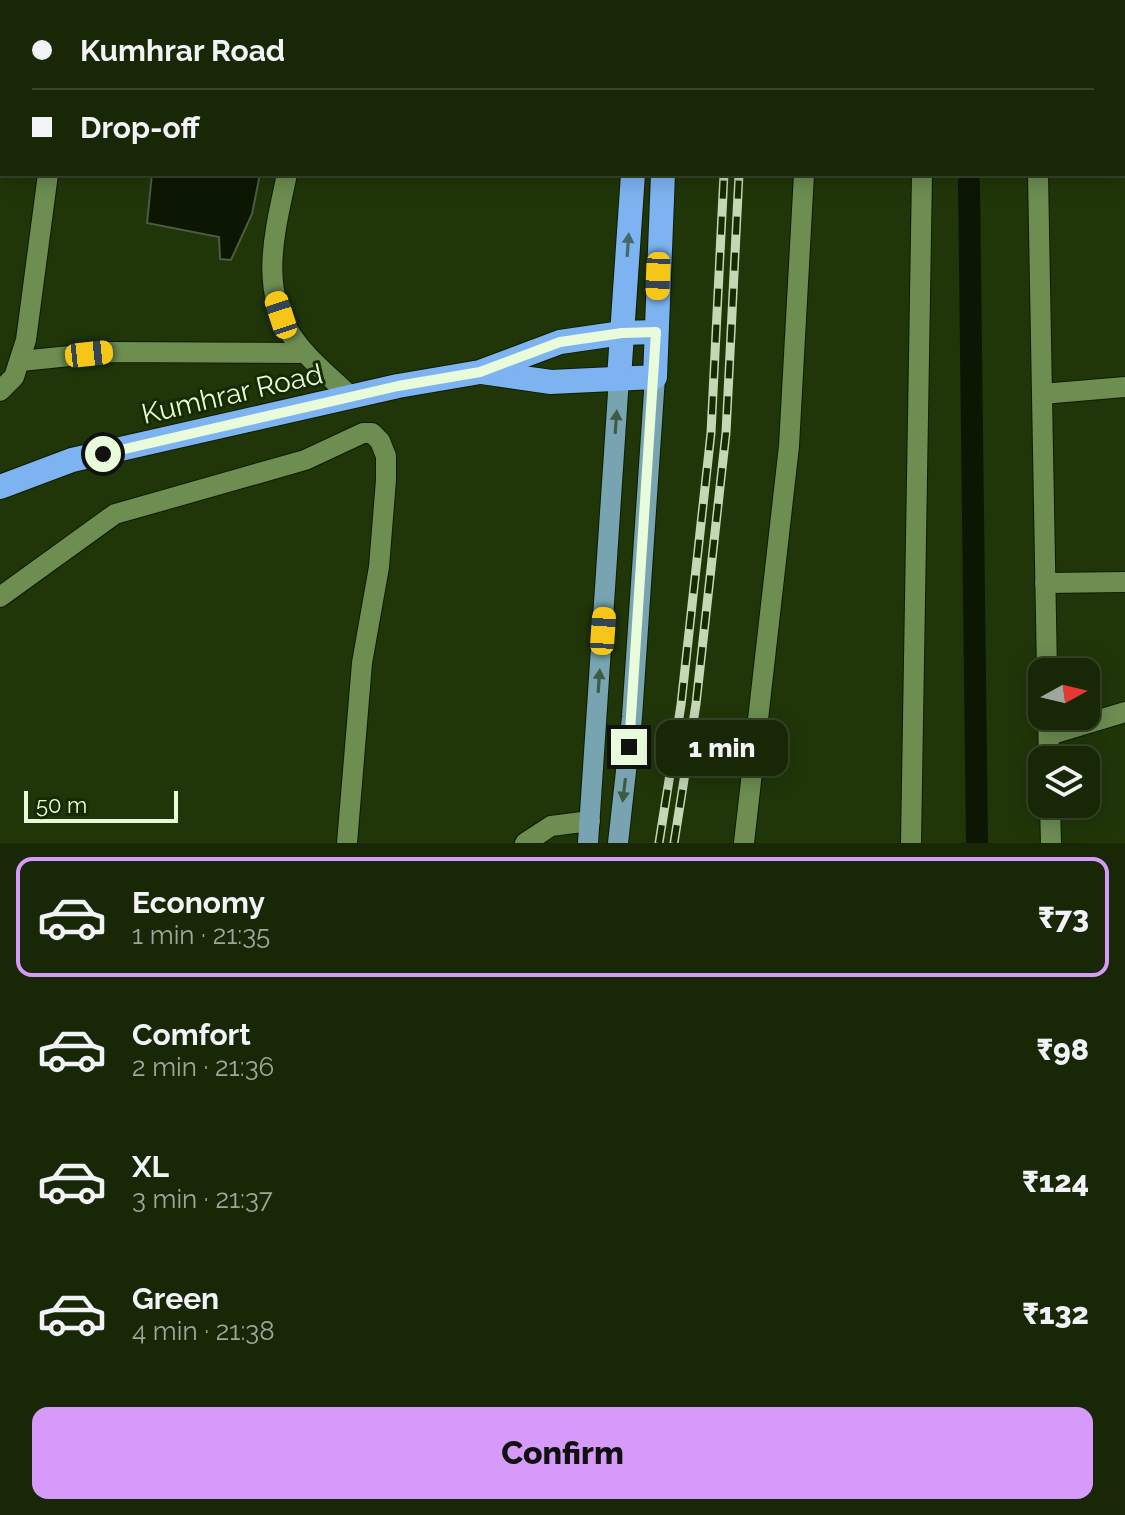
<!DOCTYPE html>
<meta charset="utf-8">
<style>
body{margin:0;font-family:Raleway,sans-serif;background:#253415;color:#f1f3f6;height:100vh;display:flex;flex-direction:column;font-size:30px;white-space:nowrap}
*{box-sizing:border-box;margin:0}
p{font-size:26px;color:#9fa69b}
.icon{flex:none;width:44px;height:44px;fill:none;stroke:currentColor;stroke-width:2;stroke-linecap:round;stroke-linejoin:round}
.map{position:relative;height:843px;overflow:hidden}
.panel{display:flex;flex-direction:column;background:#182807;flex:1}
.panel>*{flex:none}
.banner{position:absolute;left:0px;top:0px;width:1126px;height:176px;box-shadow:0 4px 20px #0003,0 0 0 2px #364428;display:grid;align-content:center;height:176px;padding:0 32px;background:#182807}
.needle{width:52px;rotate:82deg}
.tools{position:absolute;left:1028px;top:658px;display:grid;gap:16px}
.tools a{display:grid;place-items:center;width:72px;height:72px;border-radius:16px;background:#182807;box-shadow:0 4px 20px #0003,0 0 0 2px #364428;font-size:40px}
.scale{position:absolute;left:24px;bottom:20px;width:154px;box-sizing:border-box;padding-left:8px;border:4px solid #e8fbdb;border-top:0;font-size:22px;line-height:28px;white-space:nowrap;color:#e8fbdb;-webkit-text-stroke:6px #162c00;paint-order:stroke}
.end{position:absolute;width:36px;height:36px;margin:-18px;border:10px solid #e8fbdb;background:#111;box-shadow:0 0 0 4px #111}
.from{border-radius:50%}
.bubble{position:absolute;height:56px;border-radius:16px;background:#182807;box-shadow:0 4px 20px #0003,0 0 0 2px #364428;font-size:26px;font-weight:800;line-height:56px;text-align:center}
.car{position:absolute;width:24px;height:48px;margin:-24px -12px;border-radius:10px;box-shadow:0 0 6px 2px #0007;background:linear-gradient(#f5c518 24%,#345 0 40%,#f5c518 0 76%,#345 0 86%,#f5c518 0)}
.banner b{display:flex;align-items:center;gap:28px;height:76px;font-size:30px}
.banner b+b{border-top:2px solid #364428}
.banner i{width:20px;height:20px;background:#f1f3f6}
ul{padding:14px 0 0;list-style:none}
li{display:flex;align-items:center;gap:24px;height:120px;margin:0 16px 12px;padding:0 16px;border:4px solid transparent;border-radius:16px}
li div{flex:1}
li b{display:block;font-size:30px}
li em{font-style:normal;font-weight:800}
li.current{border-color:#d69bfa}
li>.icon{width:72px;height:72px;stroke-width:1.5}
.primary-button{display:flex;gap:16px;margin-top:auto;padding:16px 32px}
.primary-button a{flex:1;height:92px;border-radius:16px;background:#d69bfa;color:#111;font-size:32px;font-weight:800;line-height:92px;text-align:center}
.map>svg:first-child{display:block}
.water{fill:#0c1703;stroke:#4e5b44;stroke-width:2}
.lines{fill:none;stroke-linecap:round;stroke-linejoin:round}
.canal{stroke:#0c1703;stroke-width:22}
.minor-casing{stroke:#0d1c00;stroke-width:22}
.major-casing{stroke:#0d1c00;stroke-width:22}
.highway-casing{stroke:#0d1c00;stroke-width:26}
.minor{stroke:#6d8d51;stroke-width:20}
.major{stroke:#77a4b0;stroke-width:20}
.highway{stroke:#7db3f0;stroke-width:24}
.rail-casing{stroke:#c4d8b5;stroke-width:9}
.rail{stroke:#162c00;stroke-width:6;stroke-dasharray:18;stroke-linecap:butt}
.oneway{fill:#44696c}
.oneway2{fill:#3d5c46}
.route{stroke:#e8fbdb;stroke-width:10}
.labels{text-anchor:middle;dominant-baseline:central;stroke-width:6;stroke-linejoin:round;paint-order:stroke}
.street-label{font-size:28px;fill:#e8fbdb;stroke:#162c00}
</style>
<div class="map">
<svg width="1125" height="843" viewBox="0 0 1125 843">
<rect width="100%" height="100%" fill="#203609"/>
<!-- water -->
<path class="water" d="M 152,174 L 260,174 L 252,214 L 231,260 L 220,259 L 219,237 L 147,223 Z"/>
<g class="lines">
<!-- canal -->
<path class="canal" d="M 969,183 L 977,843"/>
<defs>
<g id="minor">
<path d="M 67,2 L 67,0"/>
<path d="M 326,2 L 327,0"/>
<path d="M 911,2 L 911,0"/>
<path d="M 932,2 L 933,0"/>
<path d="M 1124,151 L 1125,151"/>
<path d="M 287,174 C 276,227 258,288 292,336 C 308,360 332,378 352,398"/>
<path d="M 1038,174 L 1047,672"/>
<path d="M 21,361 L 109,352 L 305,353"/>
<path d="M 0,391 L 14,377 L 26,340 L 48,174"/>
<path d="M 1042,394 L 1125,387"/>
<path d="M 1045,583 L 1125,582"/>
<path d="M 0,597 L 115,514 L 305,460 L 363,433 L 372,433 L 380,441 L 386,456 L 386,480 L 379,567 L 362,663 L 347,843"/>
<path d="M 1048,716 L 1049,760"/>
<path d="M 1049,735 L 1125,712"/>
<path d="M 1050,804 L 1051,843"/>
<path d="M 525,843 L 551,826 L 590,821"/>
<path d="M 744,843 L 789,446 L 804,174"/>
<path d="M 911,843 L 922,174"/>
</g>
<g id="major">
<path d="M 588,843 L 619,378"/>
<path d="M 618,843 L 632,717 L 655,377"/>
</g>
<g id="highway">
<path d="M 634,0 L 634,2"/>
<path d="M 664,0 L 664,2"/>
<path d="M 482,372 L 551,382 L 655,377 L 663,174"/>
<path d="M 619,378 L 633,174"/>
<path d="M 0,487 L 72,460 L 398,386 L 480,372 L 560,342 L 622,333 L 656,332"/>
</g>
</defs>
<!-- minor casing -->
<use href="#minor" class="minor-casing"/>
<!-- major casing -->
<use href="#major" class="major-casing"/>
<!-- highway casing -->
<use href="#highway" class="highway-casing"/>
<!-- minor -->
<use href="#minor" class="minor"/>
<!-- major -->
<use href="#major" class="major"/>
<!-- highway -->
<use href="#highway" class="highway"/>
<defs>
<g id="rail">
<path d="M 726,2 L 726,0"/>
<path d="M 742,2 L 742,0"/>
<path d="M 659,843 L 681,705 L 711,433 L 724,174"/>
<path d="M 674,843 L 696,704 L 726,433 L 739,174"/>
</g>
</defs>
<!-- rail casing -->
<use href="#rail" class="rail-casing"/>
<!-- rail -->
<use href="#rail" class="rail"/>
</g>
<!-- one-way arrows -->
<defs><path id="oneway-solid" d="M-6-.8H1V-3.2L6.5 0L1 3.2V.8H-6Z" transform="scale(2)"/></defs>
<use class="oneway" href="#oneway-solid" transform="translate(628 245) rotate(-86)"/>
<g class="oneway2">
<use href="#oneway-solid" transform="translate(616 422) rotate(-86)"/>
<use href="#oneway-solid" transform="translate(599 681) rotate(-86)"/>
<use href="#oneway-solid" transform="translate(624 790) rotate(97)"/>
</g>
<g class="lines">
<!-- route -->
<path class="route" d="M 103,454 L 398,386 L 480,372 L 560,342 L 622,333 L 656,332 L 629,747"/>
</g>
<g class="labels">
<!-- street labels -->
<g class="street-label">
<text transform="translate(232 394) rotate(-13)">Kumhrar Road</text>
</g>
</g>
</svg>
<div class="tools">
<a><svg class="needle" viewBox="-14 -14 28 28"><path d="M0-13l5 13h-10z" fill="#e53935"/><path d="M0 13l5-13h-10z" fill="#9fa69b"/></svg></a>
<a><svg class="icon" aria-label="layers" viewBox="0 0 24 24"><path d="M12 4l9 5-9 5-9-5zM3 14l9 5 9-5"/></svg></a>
</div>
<div class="scale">50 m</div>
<i class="end from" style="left:103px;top:454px"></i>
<i class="end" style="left:629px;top:747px"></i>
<div class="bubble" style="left:656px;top:720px;width:132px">1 min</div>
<i class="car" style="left:658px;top:276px;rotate:182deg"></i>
<i class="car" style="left:281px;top:315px;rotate:342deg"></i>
<i class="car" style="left:89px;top:354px;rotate:84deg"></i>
<i class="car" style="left:603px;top:631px;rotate:4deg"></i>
<div class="banner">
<b><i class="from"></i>Kumhrar Road</b>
<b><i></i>Drop-off</b>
</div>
</div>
<section class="panel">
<ul>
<li class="current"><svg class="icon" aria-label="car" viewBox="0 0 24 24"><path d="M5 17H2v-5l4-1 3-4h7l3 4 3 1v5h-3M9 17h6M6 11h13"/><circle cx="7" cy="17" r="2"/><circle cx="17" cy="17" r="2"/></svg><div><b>Economy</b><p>1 min · 21:35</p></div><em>₹73</em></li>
<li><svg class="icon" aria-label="car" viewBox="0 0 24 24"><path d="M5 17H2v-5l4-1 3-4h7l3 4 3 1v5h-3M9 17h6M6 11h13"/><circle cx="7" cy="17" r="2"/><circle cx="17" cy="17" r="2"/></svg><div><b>Comfort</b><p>2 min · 21:36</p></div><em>₹98</em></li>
<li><svg class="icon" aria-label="car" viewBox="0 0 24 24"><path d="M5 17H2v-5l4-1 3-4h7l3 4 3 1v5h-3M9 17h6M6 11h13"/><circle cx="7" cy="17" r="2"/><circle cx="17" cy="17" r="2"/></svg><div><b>XL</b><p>3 min · 21:37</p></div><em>₹124</em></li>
<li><svg class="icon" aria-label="car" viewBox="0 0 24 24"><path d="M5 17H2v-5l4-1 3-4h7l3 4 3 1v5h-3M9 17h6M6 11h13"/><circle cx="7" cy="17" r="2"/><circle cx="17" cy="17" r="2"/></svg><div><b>Green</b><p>4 min · 21:38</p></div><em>₹132</em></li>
</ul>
<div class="primary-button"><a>Confirm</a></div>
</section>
